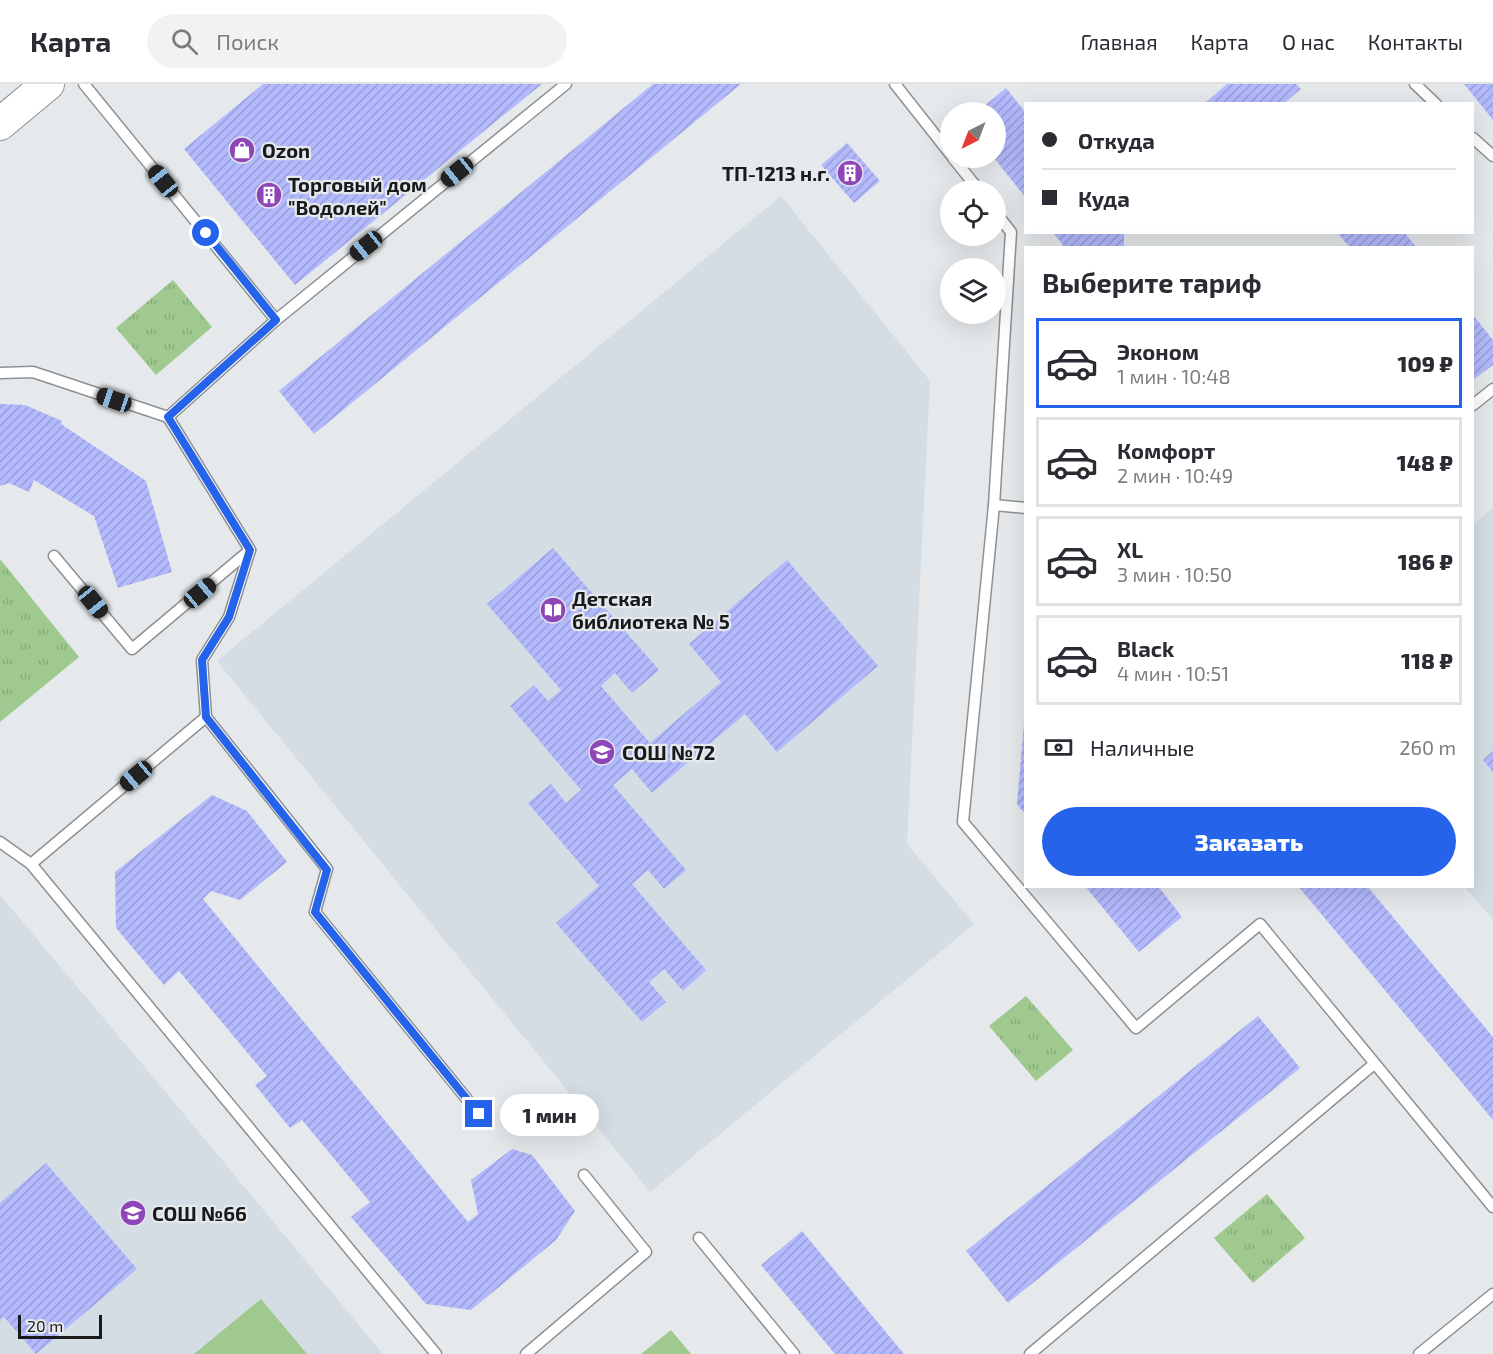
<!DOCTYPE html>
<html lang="ru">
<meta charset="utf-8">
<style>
body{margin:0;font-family:"Exo 2",sans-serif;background:#f2f2f3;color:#2b2b33;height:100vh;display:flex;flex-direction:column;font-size:22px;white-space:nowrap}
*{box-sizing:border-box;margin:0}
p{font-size:20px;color:#7c7c81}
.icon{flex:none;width:33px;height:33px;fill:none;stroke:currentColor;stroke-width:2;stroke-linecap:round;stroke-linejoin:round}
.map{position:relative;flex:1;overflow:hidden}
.drawer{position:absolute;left:1024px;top:162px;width:450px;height:642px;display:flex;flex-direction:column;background:#fff;border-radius:0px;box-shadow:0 6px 24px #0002}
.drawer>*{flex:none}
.hud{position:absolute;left:1024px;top:18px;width:450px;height:132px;border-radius:0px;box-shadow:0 6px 24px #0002;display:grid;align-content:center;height:132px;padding:0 18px;background:#fff}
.needle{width:39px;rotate:222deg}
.fabs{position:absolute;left:940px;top:18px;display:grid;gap:12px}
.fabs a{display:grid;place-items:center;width:66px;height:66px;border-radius:50%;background:#fff;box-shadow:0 6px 24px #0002;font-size:30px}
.scale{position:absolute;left:18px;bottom:15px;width:84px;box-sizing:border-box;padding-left:6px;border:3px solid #191a1b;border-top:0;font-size:16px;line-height:21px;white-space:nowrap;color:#191a1b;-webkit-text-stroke:4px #e6e9eb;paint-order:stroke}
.end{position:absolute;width:27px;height:27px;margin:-14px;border:8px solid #2563eb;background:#fff;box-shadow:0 0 0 3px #fff}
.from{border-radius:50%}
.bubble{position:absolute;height:42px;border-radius:21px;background:#fff;box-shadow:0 6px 24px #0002;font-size:20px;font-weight:800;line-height:42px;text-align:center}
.car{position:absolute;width:18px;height:36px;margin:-18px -9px;border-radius:8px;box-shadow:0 0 4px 2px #0007;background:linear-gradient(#222 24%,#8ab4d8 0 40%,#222 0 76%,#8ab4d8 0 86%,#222 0)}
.hud b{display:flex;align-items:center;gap:21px;height:57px;font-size:22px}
.hud b+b{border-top:2px solid #e1e1e2}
.hud i{width:15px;height:15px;background:#2b2b33}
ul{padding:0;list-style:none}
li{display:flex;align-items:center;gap:18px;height:90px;margin:0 12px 9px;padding:0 6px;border:3px solid #e1e1e2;border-radius:0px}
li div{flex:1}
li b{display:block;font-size:22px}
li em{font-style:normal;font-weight:800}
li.active{border-color:#2563eb}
li>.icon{width:54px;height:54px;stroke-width:1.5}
h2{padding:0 18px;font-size:27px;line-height:72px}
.pay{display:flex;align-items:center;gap:15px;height:66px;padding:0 18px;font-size:22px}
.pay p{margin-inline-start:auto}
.button{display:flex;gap:12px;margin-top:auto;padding:12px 18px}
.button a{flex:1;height:69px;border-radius:36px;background:#2563eb;color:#fff;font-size:24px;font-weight:800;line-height:69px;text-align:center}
header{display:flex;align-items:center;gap:36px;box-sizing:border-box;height:84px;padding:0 30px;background:#fff;border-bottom:2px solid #e1e1e2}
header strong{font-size:28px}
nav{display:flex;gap:33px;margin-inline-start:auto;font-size:21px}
.search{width:420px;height:54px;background:#f2f2f3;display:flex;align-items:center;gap:15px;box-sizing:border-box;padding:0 21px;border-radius:33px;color:#7c7c81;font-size:22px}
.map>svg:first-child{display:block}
.built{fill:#d4dde4}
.park{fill:url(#park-tufts)}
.pitch{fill:#9fc98f}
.building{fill:url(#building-hatch)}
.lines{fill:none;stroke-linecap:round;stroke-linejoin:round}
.service-casing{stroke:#8e9092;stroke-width:13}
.secondary-casing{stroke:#8e9092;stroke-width:34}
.service{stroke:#fff;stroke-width:10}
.secondary{stroke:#fff;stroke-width:32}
.route{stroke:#2563eb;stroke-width:8}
.labels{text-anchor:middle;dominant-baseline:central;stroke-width:4.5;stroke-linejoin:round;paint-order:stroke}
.poi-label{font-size:20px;font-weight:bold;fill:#191a1b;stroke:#e6e9eb;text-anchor:start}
</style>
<header>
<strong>Карта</strong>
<div class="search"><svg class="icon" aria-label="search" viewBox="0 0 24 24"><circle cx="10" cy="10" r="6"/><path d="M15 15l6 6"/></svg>Поиск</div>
<nav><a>Главная</a><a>Карта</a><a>О нас</a><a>Контакты</a></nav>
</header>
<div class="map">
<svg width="1493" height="1270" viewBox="0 0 1493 1270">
<defs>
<pattern id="park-tufts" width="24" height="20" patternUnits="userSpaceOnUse" patternTransform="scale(1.5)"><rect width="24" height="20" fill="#9fc98f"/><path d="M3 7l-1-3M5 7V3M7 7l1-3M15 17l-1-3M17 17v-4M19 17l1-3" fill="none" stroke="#88ac7b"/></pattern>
<pattern id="building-hatch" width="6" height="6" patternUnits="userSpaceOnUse" patternTransform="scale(1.5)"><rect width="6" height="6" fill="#b3b9fd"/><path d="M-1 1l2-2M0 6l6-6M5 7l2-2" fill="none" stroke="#999ed8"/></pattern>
</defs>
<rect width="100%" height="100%" fill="#e6e9eb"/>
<!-- built -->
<g class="built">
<path d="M 781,112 L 930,297 L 907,760 L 974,840 L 650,1108 L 217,577 Z"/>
<path d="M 1493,424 L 1493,836 L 1465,803 L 1473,802 L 1473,440 Z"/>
<path d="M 0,811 L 149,988 L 383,1270 L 0,1270 Z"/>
</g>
<!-- park -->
<g class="park">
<path d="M 173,196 L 212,243 L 156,291 L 116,244 Z"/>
<path d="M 0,475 L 79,573 L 0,638 Z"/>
<path d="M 1026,912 L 1073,966 L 1036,997 L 989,942 Z"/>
<path d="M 1267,1110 L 1305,1154 L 1253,1199 L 1214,1154 Z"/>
</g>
<!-- pitch -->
<g class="pitch">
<path d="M 261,1215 L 307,1270 L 194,1270 Z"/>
<path d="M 671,1246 L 691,1270 L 641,1270 Z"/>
</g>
<!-- building -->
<g class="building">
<path d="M 263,0 L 542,0 L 295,201 L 184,65 Z"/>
<path d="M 653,0 L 741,0 L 314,350 L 279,307 Z"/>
<path d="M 1227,0 L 1296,0 L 1301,5 L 1283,20 L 1204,20 Z"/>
<path d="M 1464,0 L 1493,0 L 1493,36 Z"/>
<path d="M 1006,4 L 1026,29 L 1026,114 L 994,74 L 996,74 L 996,28 L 977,28 Z"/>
<path d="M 847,59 L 880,97 L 854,119 L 821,81 Z"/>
<path d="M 1053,148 L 1124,148 L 1124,164 L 1065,164 Z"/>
<path d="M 1337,148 L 1404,148 L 1417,164 L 1350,164 Z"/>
<path d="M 1473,231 L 1493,256 L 1493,281 L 1473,296 Z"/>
<path d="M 0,320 L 25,321 L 62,337 L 61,340 L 146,397 L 172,488 L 118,504 L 94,432 L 34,396 L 29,408 L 9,399 L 0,402 Z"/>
<path d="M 553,464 L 659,586 L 632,609 L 615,589 L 601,602 L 650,659 L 721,598 L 689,560 L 787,476 L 878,582 L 777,668 L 745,630 L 652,709 L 632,685 L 613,701 L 686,786 L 664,805 L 648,786 L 632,800 L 706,886 L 683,907 L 664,885 L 649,898 L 666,918 L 642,938 L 556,839 L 599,802 L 528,719 L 551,700 L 566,719 L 581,706 L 510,622 L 534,601 L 548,617 L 561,606 L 487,520 Z"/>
<path d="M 1024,640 L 1026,640 L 1026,731 L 1017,720 Z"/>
<path d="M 1493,667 L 1493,688 L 1483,676 Z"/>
<path d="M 212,711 L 247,727 L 287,778 L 240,816 L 211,807 L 203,815 L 468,1138 L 478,1130 L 471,1096 L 512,1065 L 532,1071 L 575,1127 L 556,1156 L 471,1226 L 426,1220 L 351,1133 L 370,1118 L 302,1036 L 290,1044 L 255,1001 L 267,992 L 179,887 L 164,901 L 116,844 L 115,788 Z"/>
<path d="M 1085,802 L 1158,802 L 1182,833 L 1139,868 Z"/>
<path d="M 1298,802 L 1367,802 L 1493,953 L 1493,1036 Z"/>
<path d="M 1258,932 L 1300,984 L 1008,1219 L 966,1167 Z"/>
<path d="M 46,1079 L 137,1185 L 36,1270 L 4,1233 L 0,1237 L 0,1119 Z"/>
<path d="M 802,1147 L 904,1270 L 835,1270 L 761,1181 Z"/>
</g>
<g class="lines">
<defs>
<g id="service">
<path d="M 895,0 L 951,71"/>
<path d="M 1415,0 L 1436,20"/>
<path d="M 1473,54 L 1493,72"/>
<path d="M 953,74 L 979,106"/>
<path d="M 996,129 L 1011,148 L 994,421 L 963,738 L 1136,944 L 1260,840 L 1493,1123"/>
<path d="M 276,236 L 566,0"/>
<path d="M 0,289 L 33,288 L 168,333 L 276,236 L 84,0"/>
<path d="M 1473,321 L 1493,305"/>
<path d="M 168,333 L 250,466 L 229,533 L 202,576 L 206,633 L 327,785 L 315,828 L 479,1030"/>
<path d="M 994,421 L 1026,424"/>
<path d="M 54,472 L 132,565 L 250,466"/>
<path d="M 0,758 L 31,780 L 436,1270"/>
<path d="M 31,780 L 206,633"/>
<path d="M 699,1154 L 794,1270"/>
<path d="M 526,1270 L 646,1168 L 584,1091"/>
<path d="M 1030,1270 L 1374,980"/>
<path d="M 1419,1270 L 1493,1210"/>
</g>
<path id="secondary" d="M 0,40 L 48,0"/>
</defs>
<!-- service casing -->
<use href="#service" class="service-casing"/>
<!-- secondary casing -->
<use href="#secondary" class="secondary-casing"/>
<!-- service -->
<use href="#service" class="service"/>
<!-- secondary -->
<use href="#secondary" class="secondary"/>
</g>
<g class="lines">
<!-- route -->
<path class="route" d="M 206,149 L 276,236 L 168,333 L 250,466 L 229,533 L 202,576 L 206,633 L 327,786 L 315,828 L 479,1030"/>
</g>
<!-- icons -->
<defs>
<symbol id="shop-disc" viewBox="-11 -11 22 22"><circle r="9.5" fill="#8e45b7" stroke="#e6e9eb"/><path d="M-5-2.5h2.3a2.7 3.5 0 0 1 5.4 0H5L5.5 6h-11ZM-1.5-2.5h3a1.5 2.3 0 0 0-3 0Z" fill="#fff"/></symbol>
<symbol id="building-disc" viewBox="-11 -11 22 22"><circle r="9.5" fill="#8e45b7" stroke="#e6e9eb"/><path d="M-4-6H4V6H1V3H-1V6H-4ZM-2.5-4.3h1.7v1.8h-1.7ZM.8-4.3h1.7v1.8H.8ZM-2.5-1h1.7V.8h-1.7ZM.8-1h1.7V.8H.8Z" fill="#fff"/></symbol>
<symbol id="library-disc" viewBox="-11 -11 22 22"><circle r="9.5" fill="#8e45b7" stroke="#e6e9eb"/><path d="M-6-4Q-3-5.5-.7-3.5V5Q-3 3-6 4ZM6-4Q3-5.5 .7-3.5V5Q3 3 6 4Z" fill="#fff"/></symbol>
<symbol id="school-disc" viewBox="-11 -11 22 22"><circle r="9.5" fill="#8e45b7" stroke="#e6e9eb"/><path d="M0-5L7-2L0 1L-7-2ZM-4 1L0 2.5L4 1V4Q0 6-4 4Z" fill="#fff"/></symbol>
</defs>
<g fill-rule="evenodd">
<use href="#shop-disc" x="227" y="51" width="30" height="30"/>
<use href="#building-disc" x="835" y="74" width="30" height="30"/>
<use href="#building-disc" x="254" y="96" width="30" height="30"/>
<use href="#library-disc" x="538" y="511" width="30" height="30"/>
<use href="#school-disc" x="587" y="653" width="30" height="30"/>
<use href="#school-disc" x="118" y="1114" width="30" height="30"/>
</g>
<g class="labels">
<!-- poi labels -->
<g class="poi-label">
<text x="262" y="66">Ozon</text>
<text x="830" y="89" text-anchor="end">ТП-1213 н.г.</text>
<text x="288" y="100">Торговый дом<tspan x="288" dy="23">"Водолей"</tspan></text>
<text x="572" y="514">Детская<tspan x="572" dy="23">библиотека № 5</tspan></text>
<text x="622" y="668">СОШ №72</text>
<text x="152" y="1129">СОШ №66</text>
</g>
</g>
</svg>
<div class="fabs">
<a><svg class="needle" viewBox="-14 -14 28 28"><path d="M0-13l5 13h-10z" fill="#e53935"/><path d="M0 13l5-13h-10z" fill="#7c7c81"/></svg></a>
<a><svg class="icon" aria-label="locate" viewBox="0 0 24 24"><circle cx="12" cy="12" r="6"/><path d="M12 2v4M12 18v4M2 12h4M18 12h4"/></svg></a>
<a><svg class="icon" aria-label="layers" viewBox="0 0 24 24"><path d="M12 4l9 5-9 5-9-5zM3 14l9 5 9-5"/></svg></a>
</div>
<div class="scale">20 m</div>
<i class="end from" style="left:206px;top:149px"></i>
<i class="end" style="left:479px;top:1030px"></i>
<div class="bubble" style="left:500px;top:1010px;width:99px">1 мин</div>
<i class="car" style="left:457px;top:88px;rotate:231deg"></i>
<i class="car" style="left:163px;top:97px;rotate:321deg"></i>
<i class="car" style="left:366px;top:162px;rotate:231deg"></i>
<i class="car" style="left:114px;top:316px;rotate:289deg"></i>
<i class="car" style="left:200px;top:509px;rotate:50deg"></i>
<i class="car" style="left:93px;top:518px;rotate:141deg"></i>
<i class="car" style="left:136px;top:692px;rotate:230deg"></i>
<div class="hud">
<b><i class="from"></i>Откуда</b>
<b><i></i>Куда</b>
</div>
<section class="drawer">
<h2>Выберите тариф</h2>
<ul>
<li class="active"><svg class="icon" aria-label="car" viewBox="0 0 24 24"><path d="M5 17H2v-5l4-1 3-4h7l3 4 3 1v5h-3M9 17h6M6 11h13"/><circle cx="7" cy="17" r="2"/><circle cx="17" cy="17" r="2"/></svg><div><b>Эконом</b><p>1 мин · 10:48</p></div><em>109 ₽</em></li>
<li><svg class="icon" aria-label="car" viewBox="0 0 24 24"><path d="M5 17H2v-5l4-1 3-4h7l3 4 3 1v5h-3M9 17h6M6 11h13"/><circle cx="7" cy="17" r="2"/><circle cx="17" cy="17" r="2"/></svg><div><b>Комфорт</b><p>2 мин · 10:49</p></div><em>148 ₽</em></li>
<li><svg class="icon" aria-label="car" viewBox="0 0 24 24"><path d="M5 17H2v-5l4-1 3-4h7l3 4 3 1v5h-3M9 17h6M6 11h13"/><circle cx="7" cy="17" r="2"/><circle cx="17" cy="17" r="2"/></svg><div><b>XL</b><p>3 мин · 10:50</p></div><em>186 ₽</em></li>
<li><svg class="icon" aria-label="car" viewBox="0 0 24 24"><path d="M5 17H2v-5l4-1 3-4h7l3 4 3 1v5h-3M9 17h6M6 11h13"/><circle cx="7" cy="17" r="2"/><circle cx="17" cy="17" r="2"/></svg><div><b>Black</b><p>4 мин · 10:51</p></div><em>118 ₽</em></li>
</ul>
<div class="pay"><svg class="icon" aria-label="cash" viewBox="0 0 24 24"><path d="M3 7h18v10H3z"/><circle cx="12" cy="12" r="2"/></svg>Наличные<p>260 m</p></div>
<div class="button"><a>Заказать</a></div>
</section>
</div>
